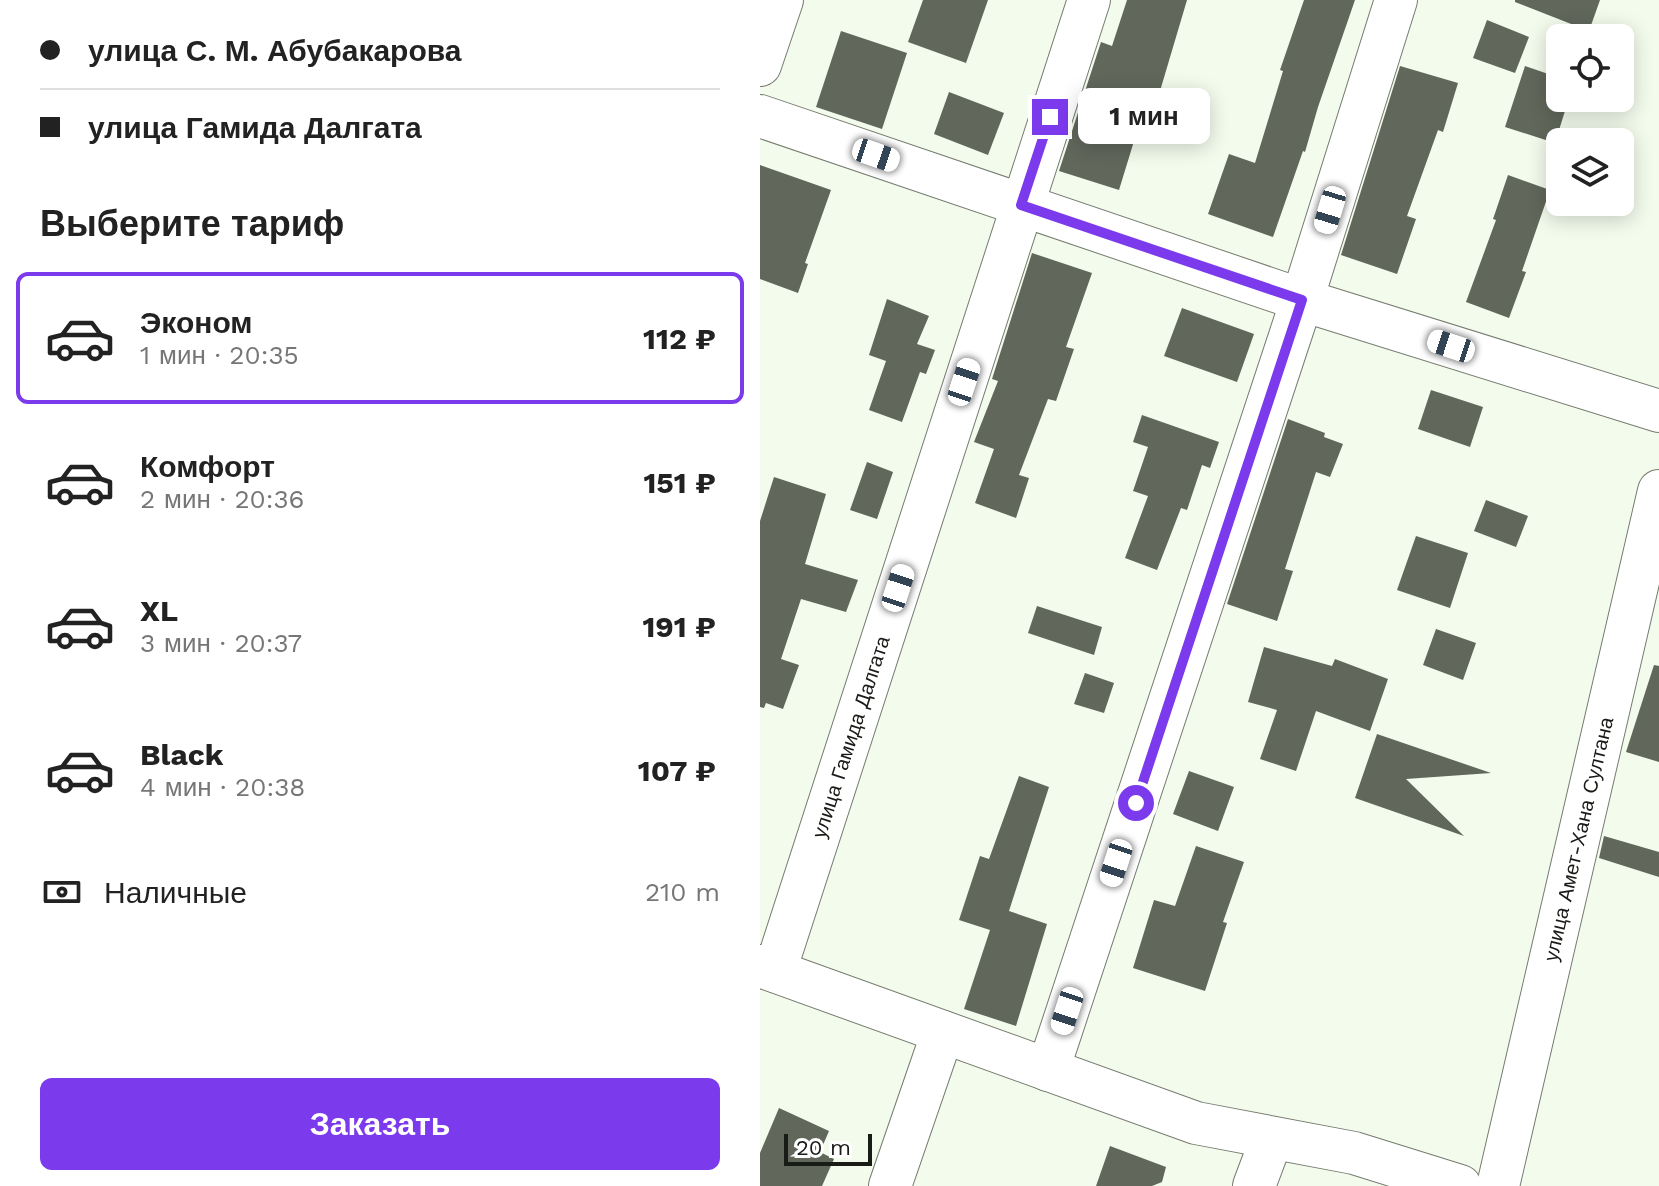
<!DOCTYPE html>
<html lang="ru">
<meta charset="utf-8">
<style>
body{margin:0;font-family:"Work Sans",sans-serif;background:#f6f6f6;color:#222;height:100vh;display:flex;flex-direction:column;font-size:30px;white-space:nowrap}
*{box-sizing:border-box;margin:0}
p{font-size:26px;color:#767676}
.icon{flex:none;width:44px;height:44px;fill:none;stroke:currentColor;stroke-width:2;stroke-linecap:round;stroke-linejoin:round}
.map{position:relative;flex:1;overflow:hidden}
.panel{display:flex;flex-direction:column;background:#fff;width:760px}
.panel>*{flex:none}
.banner{display:grid;align-content:center;height:176px;padding:0 40px;background:#fff}
.tools{position:absolute;left:786px;top:24px;display:grid;gap:16px}
.tools a{display:grid;place-items:center;width:88px;height:88px;border-radius:12px;background:#fff;box-shadow:0 4px 20px #0003;font-size:40px}
.scale{position:absolute;left:24px;bottom:20px;width:88px;box-sizing:border-box;padding-left:8px;border:4px solid #181b16;border-top:0;font-size:22px;line-height:28px;white-space:nowrap;color:#181b16;-webkit-text-stroke:6px #fff;paint-order:stroke}
.end{position:absolute;width:36px;height:36px;margin:-18px;border:10px solid #7c3aed;background:#fff;box-shadow:0 0 0 4px #fff}
.from{border-radius:50%}
.bubble{position:absolute;height:56px;border-radius:12px;background:#fff;box-shadow:0 4px 20px #0003;font-size:26px;font-weight:700;line-height:56px;text-align:center}
.car{position:absolute;width:24px;height:48px;margin:-24px -12px;border-radius:10px;box-shadow:0 0 6px 2px #0007;background:linear-gradient(#fff 24%,#345 0 40%,#fff 0 76%,#345 0 86%,#fff 0)}
.banner b{display:flex;align-items:center;gap:28px;height:76px;font-size:30px}
.banner b+b{border-top:2px solid #e0e0e0}
.banner i{width:20px;height:20px;background:#222}
ul{padding:0;list-style:none}
li{display:flex;align-items:center;gap:24px;height:132px;margin:0 16px 12px;padding:0 24px;border:4px solid transparent;border-radius:12px}
li div{flex:1}
li b{display:block;font-size:30px}
li em{font-style:normal;font-weight:700}
li.selected{border-color:#7c3aed}
li>.icon{width:72px;height:72px;stroke-width:1.5}
h2{padding:0 40px;font-size:36px;line-height:96px}
.pay{display:flex;align-items:center;gap:20px;height:88px;padding:0 40px;font-size:30px}
.pay p{margin-inline-start:auto}
.button{display:flex;gap:16px;margin-top:auto;padding:16px 40px}
.button a{flex:1;height:92px;border-radius:12px;background:#7c3aed;color:#fff;font-size:32px;font-weight:700;line-height:92px;text-align:center}
main{display:flex;flex:1;min-height:0}
.map>svg:first-child{display:block}
.building{fill:#61675b}
.lines{fill:none;stroke-linecap:round;stroke-linejoin:round}
.minor-casing{stroke:#757c6f;stroke-width:44}
.minor{stroke:#fff;stroke-width:42}
.route{stroke:#7c3aed;stroke-width:10}
.labels{text-anchor:middle;dominant-baseline:central;stroke-width:8;stroke-linejoin:round;paint-order:stroke}
.street-label{font-size:20px;fill:#181b16;stroke:#fff}
</style>
<main>
<section class="panel">
<div class="banner">
<b><i class="from"></i>улица С. М. Абубакарова</b>
<b><i></i>улица Гамида Далгата</b>
</div>
<h2>Выберите тариф</h2>
<ul>
<li class="selected"><svg class="icon" aria-label="car" viewBox="0 0 24 24"><path d="M5 17H2v-5l4-1 3-4h7l3 4 3 1v5h-3M9 17h6M6 11h13"/><circle cx="7" cy="17" r="2"/><circle cx="17" cy="17" r="2"/></svg><div><b>Эконом</b><p>1 мин · 20:35</p></div><em>112 ₽</em></li>
<li><svg class="icon" aria-label="car" viewBox="0 0 24 24"><path d="M5 17H2v-5l4-1 3-4h7l3 4 3 1v5h-3M9 17h6M6 11h13"/><circle cx="7" cy="17" r="2"/><circle cx="17" cy="17" r="2"/></svg><div><b>Комфорт</b><p>2 мин · 20:36</p></div><em>151 ₽</em></li>
<li><svg class="icon" aria-label="car" viewBox="0 0 24 24"><path d="M5 17H2v-5l4-1 3-4h7l3 4 3 1v5h-3M9 17h6M6 11h13"/><circle cx="7" cy="17" r="2"/><circle cx="17" cy="17" r="2"/></svg><div><b>XL</b><p>3 мин · 20:37</p></div><em>191 ₽</em></li>
<li><svg class="icon" aria-label="car" viewBox="0 0 24 24"><path d="M5 17H2v-5l4-1 3-4h7l3 4 3 1v5h-3M9 17h6M6 11h13"/><circle cx="7" cy="17" r="2"/><circle cx="17" cy="17" r="2"/></svg><div><b>Black</b><p>4 мин · 20:38</p></div><em>107 ₽</em></li>
</ul>
<div class="pay"><svg class="icon" aria-label="cash" viewBox="0 0 24 24"><path d="M3 7h18v10H3z"/><circle cx="12" cy="12" r="2"/></svg>Наличные<p>210 m</p></div>
<div class="button"><a>Заказать</a></div>
</section>
<div class="map">
<svg width="899" height="1186" viewBox="0 0 899 1186">
<rect width="100%" height="100%" fill="#f3fbed"/>
<!-- building -->
<g class="building">
<path d="M 163,0 L 228,0 L 206,63 L 148,42 Z"/>
<path d="M 367,0 L 427,0 L 392,118 L 382,115 L 359,190 L 299,171 L 341,42 L 352,46 Z"/>
<path d="M 544,0 L 595,0 L 558,107 L 545,152 L 543,151 L 513,237 L 448,214 L 469,154 L 495,163 L 523,71 L 520,70 Z"/>
<path d="M 755,0 L 840,0 L 829,31 L 755,2 Z"/>
<path d="M 727,20 L 769,37 L 755,73 L 713,58 Z"/>
<path d="M 81,31 L 147,53 L 122,129 L 56,107 Z"/>
<path d="M 640,66 L 698,83 L 683,132 L 678,130 L 647,216 L 656,219 L 637,274 L 581,255 Z"/>
<path d="M 765,66 L 800,78 L 800,98 L 809,98 L 795,143 L 745,127 Z"/>
<path d="M 189,92 L 244,113 L 228,155 L 174,134 Z"/>
<path d="M 0,165 L 71,190 L 45,263 L 48,264 L 38,293 L 0,279 Z"/>
<path d="M 748,175 L 790,190 L 762,271 L 766,272 L 749,318 L 706,302 L 736,220 L 733,219 Z"/>
<path d="M 272,253 L 332,273 L 306,347 L 314,349 L 296,401 L 288,399 L 259,475 L 269,478 L 256,518 L 215,503 L 234,449 L 214,442 L 238,381 L 232,379 Z"/>
<path d="M 127,299 L 169,316 L 157,344 L 175,350 L 166,374 L 160,372 L 142,422 L 109,410 L 126,361 L 109,355 Z"/>
<path d="M 422,308 L 494,334 L 477,382 L 404,356 Z"/>
<path d="M 671,390 L 723,407 L 710,447 L 658,429 Z"/>
<path d="M 382,415 L 459,442 L 450,468 L 442,465 L 427,510 L 421,508 L 397,570 L 365,558 L 388,496 L 373,491 L 388,447 L 373,442 Z"/>
<path d="M 528,419 L 565,433 L 564,437 L 583,444 L 570,477 L 556,472 L 525,569 L 533,571 L 517,621 L 467,604 Z"/>
<path d="M 107,462 L 133,472 L 117,519 L 90,510 Z"/>
<path d="M 14,477 L 66,494 L 45,564 L 98,580 L 86,612 L 41,599 L 21,659 L 39,665 L 23,709 L 6,703 L 4,708 L 0,707 L 0,521 Z"/>
<path d="M 726,500 L 768,516 L 756,547 L 714,531 Z"/>
<path d="M 656,536 L 708,553 L 690,608 L 637,590 Z"/>
<path d="M 277,606 L 342,627 L 334,655 L 268,633 Z"/>
<path d="M 676,629 L 716,643 L 703,680 L 663,665 Z"/>
<path d="M 504,647 L 572,666 L 575,659 L 628,679 L 610,731 L 556,711 L 536,771 L 500,759 L 517,710 L 488,702 Z"/>
<path d="M 894,665 L 899,666 L 899,762 L 866,752 Z"/>
<path d="M 325,673 L 354,683 L 344,713 L 314,704 Z"/>
<path d="M 617,734 L 731,773 L 646,779 L 704,836 L 595,798 Z"/>
<path d="M 429,771 L 474,787 L 458,831 L 413,814 Z"/>
<path d="M 259,776 L 289,787 L 249,911 L 287,924 L 256,1026 L 204,1009 L 230,930 L 199,920 L 220,856 L 229,859 Z"/>
<path d="M 844,836 L 899,852 L 899,877 L 839,858 Z"/>
<path d="M 436,846 L 484,862 L 463,922 L 467,923 L 445,991 L 373,968 L 394,900 L 415,906 Z"/>
<path d="M 19,1108 L 69,1131 L 60,1152 L 74,1159 L 62,1186 L 0,1186 L 0,1153 Z"/>
<path d="M 350,1146 L 406,1167 L 402,1182 L 392,1186 L 336,1186 Z"/>
</g>
<g class="lines">
<defs>
<g id="minor">
<path d="M 0,65 L 22,0"/>
<path d="M 0,116 L 542,300 L 899,411"/>
<path d="M 0,966 L 436,1123 L 594,1153 L 700,1186"/>
<path id="s1" d="M 15,971 L 329,0"/>
<path d="M 288,1070 L 542,300 L 636,0"/>
<path d="M 130,1186 L 183,1032"/>
<path d="M 494,1186 L 512,1138"/>
<path id="s2" d="M 738,1186 L 899,491"/>
</g>
</defs>
<!-- minor casing -->
<use href="#minor" class="minor-casing"/>
<!-- minor -->
<use href="#minor" class="minor"/>
</g>
<g class="lines">
<!-- route -->
<path class="route" d="M 290,117 L 261,205 L 542,300 L 376,803"/>
</g>
<g class="labels">
<!-- street labels -->
<g class="street-label">
<text stroke="none"><textPath href="#s1" startOffset="246">улица Гамида Далгата</textPath></text>
<text stroke="none"><textPath href="#s2" startOffset="356">улица Амет-Хана Султана</textPath></text>
</g>
</g>
</svg>
<div class="tools">
<a><svg class="icon" aria-label="locate" viewBox="0 0 24 24"><circle cx="12" cy="12" r="6"/><path d="M12 2v4M12 18v4M2 12h4M18 12h4"/></svg></a>
<a><svg class="icon" aria-label="layers" viewBox="0 0 24 24"><path d="M12 4l9 5-9 5-9-5zM3 14l9 5 9-5"/></svg></a>
</div>
<div class="scale">20 m</div>
<i class="end from" style="left:376px;top:803px"></i>
<i class="end" style="left:290px;top:117px"></i>
<div class="bubble" style="left:318px;top:88px;width:132px">1 мин</div>
<i class="car" style="left:116px;top:155px;rotate:109deg"></i>
<i class="car" style="left:570px;top:210px;rotate:197deg"></i>
<i class="car" style="left:691px;top:346px;rotate:288deg"></i>
<i class="car" style="left:204px;top:382px;rotate:18deg"></i>
<i class="car" style="left:138px;top:588px;rotate:18deg"></i>
<i class="car" style="left:356px;top:863px;rotate:198deg"></i>
<i class="car" style="left:307px;top:1011px;rotate:198deg"></i>
</div>
</main>
